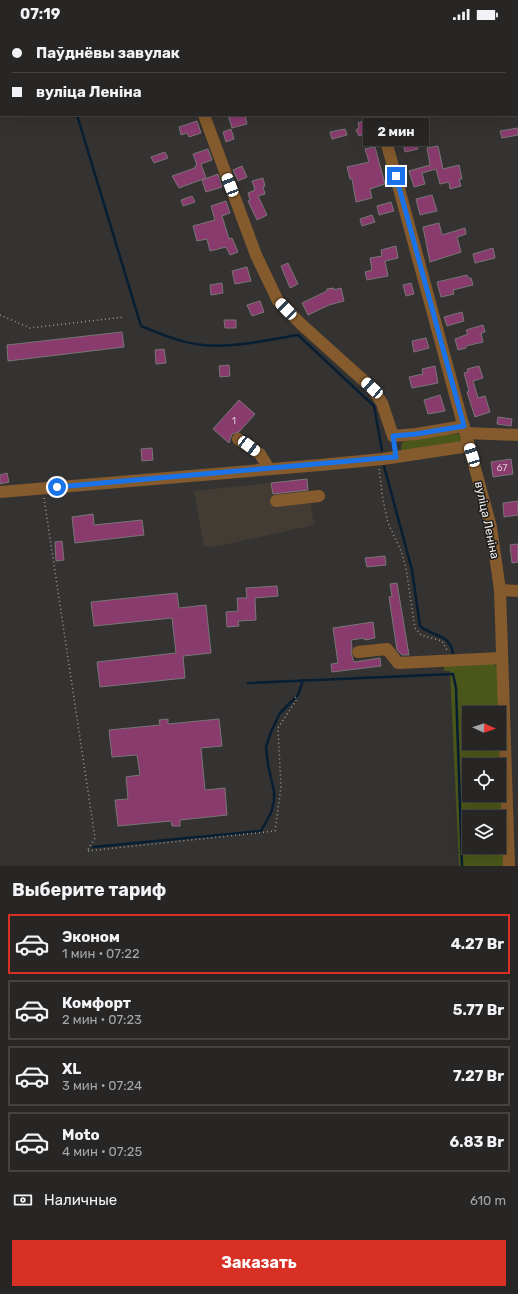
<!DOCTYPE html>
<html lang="ru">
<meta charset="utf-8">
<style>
body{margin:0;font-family:Rubik,sans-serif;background:#343232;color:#f1f3f6;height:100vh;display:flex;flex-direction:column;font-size:15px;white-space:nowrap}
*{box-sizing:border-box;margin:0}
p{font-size:13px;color:#a5a5a7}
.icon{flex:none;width:22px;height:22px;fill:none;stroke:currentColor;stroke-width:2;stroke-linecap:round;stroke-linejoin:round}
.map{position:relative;height:838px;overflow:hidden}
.sheet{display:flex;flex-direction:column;background:#282625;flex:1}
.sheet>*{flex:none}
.top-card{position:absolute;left:0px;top:0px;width:518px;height:88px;box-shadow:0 4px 16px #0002,0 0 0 1px #444342;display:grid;align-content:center;height:88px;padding:0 12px;background:#282625}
.needle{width:26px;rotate:93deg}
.controls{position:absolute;left:462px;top:678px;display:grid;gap:8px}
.controls a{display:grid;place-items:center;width:44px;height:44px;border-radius:0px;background:#282625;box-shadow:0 4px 16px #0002,0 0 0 1px #444342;font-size:20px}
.end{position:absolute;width:18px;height:18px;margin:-9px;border:5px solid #1a73e8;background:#fff;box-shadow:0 0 0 2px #fff}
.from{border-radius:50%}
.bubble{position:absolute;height:28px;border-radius:0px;background:#282625;box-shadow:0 4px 16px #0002,0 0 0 1px #444342;font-size:13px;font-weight:700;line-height:28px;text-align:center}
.car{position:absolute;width:12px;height:24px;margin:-12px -6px;border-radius:5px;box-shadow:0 0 3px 1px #0007;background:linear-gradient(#fff 24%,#345 0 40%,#fff 0 76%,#345 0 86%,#fff 0)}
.top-card b{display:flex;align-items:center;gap:14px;height:38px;font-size:15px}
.top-card b+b{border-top:1px solid #444342}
.top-card i{width:10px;height:10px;background:#f1f3f6}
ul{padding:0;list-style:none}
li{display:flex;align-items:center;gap:12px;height:60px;margin:0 8px 6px;padding:0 4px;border:2px solid #444342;border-radius:0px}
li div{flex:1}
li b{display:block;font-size:15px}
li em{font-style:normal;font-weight:700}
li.on{border-color:#d93025}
li>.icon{width:36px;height:36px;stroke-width:1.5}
h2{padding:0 12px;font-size:18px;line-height:48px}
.pay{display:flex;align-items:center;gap:10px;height:44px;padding:0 12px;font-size:15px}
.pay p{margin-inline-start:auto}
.primary-button{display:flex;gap:8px;margin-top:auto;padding:8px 12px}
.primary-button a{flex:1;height:46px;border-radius:0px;background:#d93025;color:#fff;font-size:16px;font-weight:700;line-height:46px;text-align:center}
.status{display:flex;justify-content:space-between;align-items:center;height:28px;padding:0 20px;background:#282625;direction:ltr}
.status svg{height:11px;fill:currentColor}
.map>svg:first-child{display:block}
.built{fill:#423c35}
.green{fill:#4b571a;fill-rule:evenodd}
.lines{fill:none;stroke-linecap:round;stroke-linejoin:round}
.stream{stroke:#071e33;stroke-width:2.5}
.building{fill:#893b6e;stroke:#797577}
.path{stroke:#9c9a98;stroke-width:1.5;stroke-dasharray:1 3;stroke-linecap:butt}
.minor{stroke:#855b2d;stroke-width:12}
.route{stroke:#1a73e8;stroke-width:5}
.labels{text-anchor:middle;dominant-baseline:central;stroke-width:3;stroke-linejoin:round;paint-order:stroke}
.number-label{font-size:10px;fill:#d7c2ce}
.street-label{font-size:12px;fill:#f1efee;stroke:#1c1b1a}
</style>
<div class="status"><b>07:19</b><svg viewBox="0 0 49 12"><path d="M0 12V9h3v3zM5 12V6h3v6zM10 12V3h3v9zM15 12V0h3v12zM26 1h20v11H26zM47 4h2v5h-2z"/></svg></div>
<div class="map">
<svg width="518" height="838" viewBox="0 0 518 838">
<rect width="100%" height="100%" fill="#353331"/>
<!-- built -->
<path class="built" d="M 307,451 L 314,497 L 219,518 L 204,519 L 194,463 Z"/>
<!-- green -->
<g class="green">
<path d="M 457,406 L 461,407 L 462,413 L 404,423 L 401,421 L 402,414 L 429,408 Z"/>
<path d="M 492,634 L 498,640 L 498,685 L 469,685 L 469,715 L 499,715 L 504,838 L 459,838 L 450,643 L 444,643 L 444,638 ZM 469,737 L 499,737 L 499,767 L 469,767 ZM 469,789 L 499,789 L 499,819 L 469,819 Z"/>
</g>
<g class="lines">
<!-- stream -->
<g class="stream">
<path d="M 51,0 L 52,1"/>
<path d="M 77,87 L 141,298 C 161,306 181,315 203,317 C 234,320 267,312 298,307 L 374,378 L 382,422"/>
<path d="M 384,438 L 412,542 L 420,598 C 433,609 451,606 453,626"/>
<path d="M 248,655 L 453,646 L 456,660 L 462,838"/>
<path d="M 93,819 L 261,803 L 271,785 L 274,773 L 274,763 L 268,737 L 266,719 L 271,704 L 280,685 L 298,667 L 303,652"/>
</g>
</g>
<!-- building -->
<g class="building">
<path d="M 228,87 L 245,87 L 247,96 L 232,100 Z"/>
<path d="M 414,87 L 417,87 L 419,94 L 397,99 L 395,92 Z"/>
<path d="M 366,92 L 370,104 L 359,108 L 356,102 L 359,100 L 358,95 Z"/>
<path d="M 197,93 L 201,105 L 189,109 L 187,105 L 181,107 L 179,99 Z"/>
<path d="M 518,100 L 518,107 L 502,110 L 500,103 Z"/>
<path d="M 231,101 L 234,111 L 226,114 L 223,104 Z"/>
<path d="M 345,101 L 347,107 L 332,111 L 330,104 Z"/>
<path d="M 416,110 L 418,121 L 405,124 L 403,113 Z"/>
<path d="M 438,118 L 443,141 L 459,137 L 462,151 L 459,151 L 461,158 L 450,161 L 449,154 L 440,156 L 436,141 L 422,145 L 425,156 L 414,159 L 409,143 L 430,137 L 427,120 Z"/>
<path d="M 375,119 L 385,156 L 370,161 L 372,170 L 356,174 L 352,151 L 350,151 L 347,139 L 369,134 L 365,121 Z"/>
<path d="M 208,121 L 212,132 L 201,136 L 206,150 L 179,160 L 172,148 L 195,140 L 195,138 L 197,137 L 193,126 Z"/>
<path d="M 165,124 L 168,130 L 154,135 L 151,129 Z"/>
<path d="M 242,138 L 247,149 L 238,153 L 233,142 Z"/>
<path d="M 218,146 L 222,159 L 206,164 L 202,152 Z"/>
<path d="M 263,150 L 265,158 L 263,159 L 265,166 L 258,168 L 267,187 L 257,192 L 248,173 L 250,172 L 248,165 L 255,162 L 252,153 Z"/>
<path d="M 432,167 L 437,183 L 420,187 L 416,171 Z"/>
<path d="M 192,168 L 195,174 L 183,178 L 181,172 Z"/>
<path d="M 226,173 L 230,185 L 222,188 L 229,211 L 232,210 L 238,224 L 230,227 L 226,219 L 210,223 L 207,211 L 197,213 L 193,198 L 215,192 L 211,178 Z"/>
<path d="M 391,174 L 394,183 L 379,187 L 377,178 Z"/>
<path d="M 372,187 L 375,194 L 362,198 L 360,191 Z"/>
<path d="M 439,195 L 442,207 L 465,200 L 466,206 L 457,209 L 461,224 L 430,234 L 423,199 Z"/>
<path d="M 396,218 L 398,230 L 385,233 L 388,248 L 367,252 L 365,244 L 372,242 L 370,230 L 382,228 L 381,222 Z"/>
<path d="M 493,220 L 495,230 L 475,235 L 473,226 Z"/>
<path d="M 288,235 L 298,256 L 290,260 L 281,238 Z"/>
<path d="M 247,239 L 251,253 L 235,256 L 232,243 Z"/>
<path d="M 467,247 L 468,250 L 471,250 L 473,257 L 453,262 L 454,266 L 441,269 L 437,254 Z"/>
<path d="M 222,255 L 223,265 L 211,267 L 210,257 Z"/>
<path d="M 411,255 L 414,266 L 406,268 L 403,257 Z"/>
<path d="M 334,260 L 334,262 L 341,260 L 344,273 L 329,277 L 308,287 L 302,275 L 327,263 L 327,261 Z"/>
<path d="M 260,273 L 264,284 L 252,288 L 247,277 Z"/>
<path d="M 462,284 L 464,293 L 447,298 L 444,289 Z"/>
<path d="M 224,292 L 236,292 L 236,300 L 225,300 Z"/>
<path d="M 483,297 L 485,304 L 481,305 L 483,314 L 466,318 L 466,320 L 458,322 L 455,311 L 468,306 L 466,302 Z"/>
<path d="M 122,304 L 124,319 L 8,333 L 7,317 Z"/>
<path d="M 426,310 L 429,320 L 414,324 L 412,313 Z"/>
<path d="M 164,321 L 166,335 L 156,336 L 155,322 Z"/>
<path d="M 229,337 L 230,348 L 220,349 L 219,338 Z"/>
<path d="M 435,338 L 438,355 L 412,360 L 409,349 L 423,346 L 422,341 Z"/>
<path d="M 479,338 L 483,350 L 473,353 L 478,370 L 485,368 L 490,384 L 475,389 L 467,364 L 469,363 L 464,345 L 468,344 L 467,341 Z"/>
<path d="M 440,367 L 445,383 L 428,386 L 424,372 Z"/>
<path d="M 239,372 L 255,386 L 239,404 L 232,406 L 229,415 L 213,401 Z"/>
<path d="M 498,389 L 512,391 L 511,398 L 497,396 Z"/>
<path d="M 152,420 L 153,432 L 142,433 L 141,421 Z"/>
<path d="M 511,431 L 513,446 L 493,449 L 491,434 Z"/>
<path d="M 7,445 L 9,454 L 0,456 L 0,447 Z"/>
<path d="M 307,451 L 308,462 L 273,466 L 271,455 Z"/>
<path d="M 518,473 L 518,487 L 504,489 L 503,475 Z"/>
<path d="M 93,486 L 94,497 L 142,492 L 144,507 L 75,515 L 72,489 Z"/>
<path d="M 62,513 L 64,532 L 56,533 L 55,514 Z"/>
<path d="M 518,516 L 518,534 L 512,535 L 510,517 Z"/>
<path d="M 385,528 L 386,537 L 367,539 L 365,530 Z"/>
<path d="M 397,555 L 409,627 L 402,627 L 397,622 L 389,569 L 392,568 L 390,556 Z"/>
<path d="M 277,558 L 278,568 L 255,570 L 256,592 L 238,593 L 239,598 L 227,599 L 226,584 L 238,583 L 237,570 L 247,570 L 246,560 Z"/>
<path d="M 177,565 L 179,580 L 206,577 L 211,625 L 183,628 L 185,650 L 100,659 L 97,634 L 176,625 L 172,590 L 94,598 L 91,574 Z"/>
<path d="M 373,594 L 375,610 L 365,612 L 364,610 L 351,612 L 352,620 L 351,625 L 354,634 L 380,630 L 381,638 L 332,644 L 331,636 L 338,635 L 333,600 Z"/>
<path d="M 168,691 L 168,696 L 219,691 L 222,718 L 201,720 L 205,762 L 225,760 L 227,787 L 180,792 L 180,798 L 172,798 L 171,793 L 118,798 L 115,772 L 128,771 L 126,749 L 140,747 L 137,727 L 112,729 L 109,702 L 160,697 L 159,692 Z"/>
</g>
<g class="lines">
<!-- path -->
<g class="path">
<path d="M 0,287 L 30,300 L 124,289"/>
<path d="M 379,441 L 383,472 L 388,495 L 402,525 L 406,540 L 415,600 L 421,607 L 442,613 L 447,622"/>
<path d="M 44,470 L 95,810 L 87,823 L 275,803 L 281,759 L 278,700 L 297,671 L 293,667"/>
</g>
<!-- minor -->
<g class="minor">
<path d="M 177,0 L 178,1"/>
<path d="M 356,0 L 356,1"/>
<path d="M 204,87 L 256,227 L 278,273 L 302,297 L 372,360 L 382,375 L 393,408 L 416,406 L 464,398"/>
<path d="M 379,87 L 491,499 L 500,562 L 509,838"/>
<path d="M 466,405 L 518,407"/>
<path d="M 238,411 L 260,426 L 269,441"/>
<path d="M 0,464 L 320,437 L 383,431 L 469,418"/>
<path d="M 276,473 L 319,468"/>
<path d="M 500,562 L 518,563"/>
<path d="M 358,624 L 387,621 L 398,635 L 501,630"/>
</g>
</g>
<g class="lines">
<!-- route -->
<path class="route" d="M 57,459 L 383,430 L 396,429 L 393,408 L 416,406 L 464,398 L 396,148"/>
</g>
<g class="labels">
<!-- number labels -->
<g class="number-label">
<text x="234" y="393">1</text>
<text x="502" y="440">67</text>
</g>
<!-- street labels -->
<g class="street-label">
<text transform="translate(487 492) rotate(78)">вуліца Леніна</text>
</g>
</g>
</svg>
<div class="controls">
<a><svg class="needle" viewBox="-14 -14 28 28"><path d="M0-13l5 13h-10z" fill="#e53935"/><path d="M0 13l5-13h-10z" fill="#a5a5a7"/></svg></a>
<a><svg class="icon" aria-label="locate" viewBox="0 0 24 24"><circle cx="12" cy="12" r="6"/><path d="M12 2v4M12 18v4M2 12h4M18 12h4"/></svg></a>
<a><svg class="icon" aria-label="layers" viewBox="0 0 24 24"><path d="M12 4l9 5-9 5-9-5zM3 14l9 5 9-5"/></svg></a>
</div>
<i class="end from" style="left:57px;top:459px"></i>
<i class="end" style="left:396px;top:148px"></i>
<div class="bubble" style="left:363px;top:90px;width:66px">2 мин</div>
<i class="car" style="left:230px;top:157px;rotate:339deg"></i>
<i class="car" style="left:286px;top:281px;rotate:316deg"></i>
<i class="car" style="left:372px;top:360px;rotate:312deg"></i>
<i class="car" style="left:249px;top:418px;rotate:127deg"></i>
<i class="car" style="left:472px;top:427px;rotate:343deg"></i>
<div class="top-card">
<b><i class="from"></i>Паўднёвы завулак</b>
<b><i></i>вуліца Леніна</b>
</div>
</div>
<section class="sheet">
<h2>Выберите тариф</h2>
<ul>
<li class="on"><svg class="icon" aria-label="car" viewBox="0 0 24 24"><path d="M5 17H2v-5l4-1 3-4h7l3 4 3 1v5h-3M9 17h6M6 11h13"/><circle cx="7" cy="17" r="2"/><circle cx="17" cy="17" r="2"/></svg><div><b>Эконом</b><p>1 мин · 07:22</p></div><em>4.27 Br</em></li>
<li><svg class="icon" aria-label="car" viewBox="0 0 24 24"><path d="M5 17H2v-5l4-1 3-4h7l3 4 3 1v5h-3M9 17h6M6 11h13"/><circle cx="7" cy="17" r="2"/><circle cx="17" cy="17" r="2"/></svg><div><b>Комфорт</b><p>2 мин · 07:23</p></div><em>5.77 Br</em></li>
<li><svg class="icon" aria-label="car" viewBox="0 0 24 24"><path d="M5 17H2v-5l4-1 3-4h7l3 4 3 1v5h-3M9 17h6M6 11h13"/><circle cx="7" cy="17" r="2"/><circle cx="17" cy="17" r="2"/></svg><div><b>XL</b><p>3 мин · 07:24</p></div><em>7.27 Br</em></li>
<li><svg class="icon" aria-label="car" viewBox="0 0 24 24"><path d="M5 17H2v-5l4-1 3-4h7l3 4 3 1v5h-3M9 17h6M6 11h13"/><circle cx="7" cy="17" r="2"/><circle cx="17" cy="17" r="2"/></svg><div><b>Moto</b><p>4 мин · 07:25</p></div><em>6.83 Br</em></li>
</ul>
<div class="pay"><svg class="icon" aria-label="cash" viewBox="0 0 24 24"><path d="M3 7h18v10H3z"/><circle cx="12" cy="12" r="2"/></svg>Наличные<p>610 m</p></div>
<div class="primary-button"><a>Заказать</a></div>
</section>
